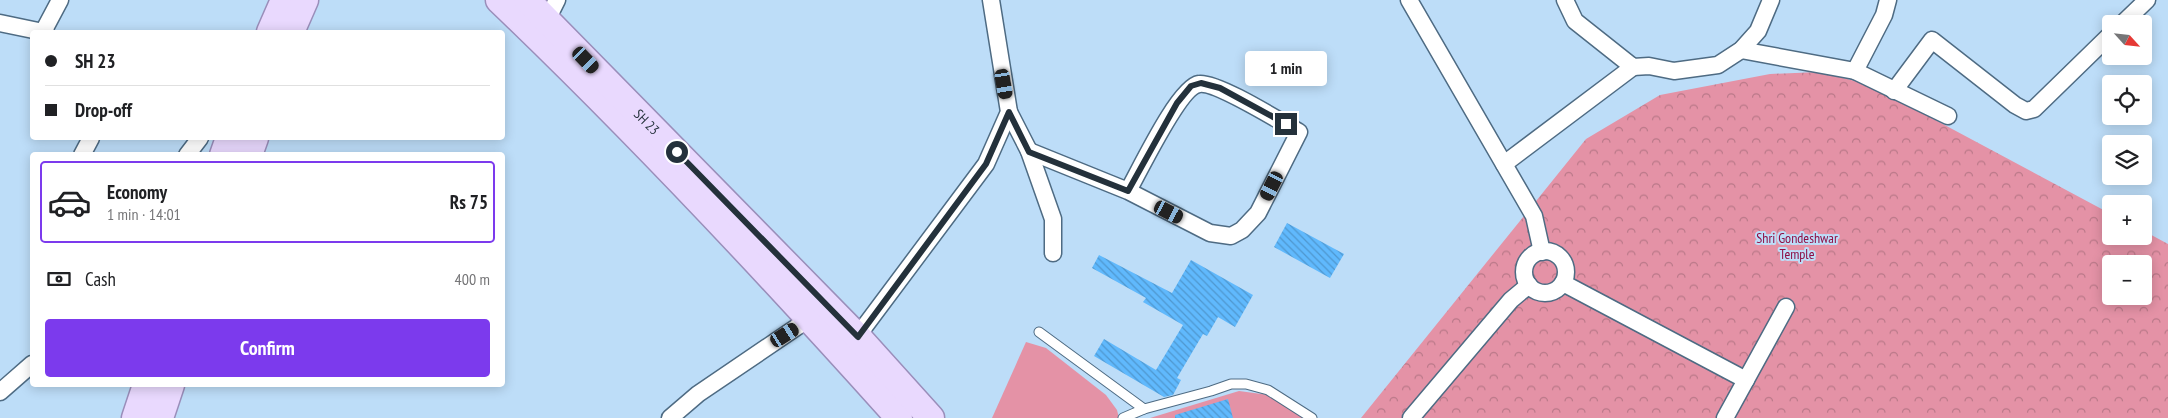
<!DOCTYPE html>
<meta charset="utf-8">
<style>
body{margin:0;font-family:"PT Sans Narrow",sans-serif;background:#f2f2f2;color:#202124;height:100vh;display:flex;flex-direction:column;font-size:19px;white-space:nowrap}
*{box-sizing:border-box;margin:0}
p{font-size:16px;color:#757577}
.icon{flex:none;width:28px;height:28px;fill:none;stroke:currentColor;stroke-width:2;stroke-linecap:round;stroke-linejoin:round}
.map{position:relative;flex:1;overflow:hidden}
.sheet{position:absolute;left:30px;top:152px;width:475px;height:235px;display:flex;flex-direction:column;background:#fff;border-radius:5px;box-shadow:0 2px 12px #0003}
.sheet>*{flex:none}
.top-card{position:absolute;left:30px;top:30px;width:475px;height:110px;border-radius:5px;box-shadow:0 2px 12px #0003;display:grid;align-content:center;height:110px;padding:0 15px;background:#fff}
.needle{width:32px;rotate:117deg}
.buttons{position:absolute;left:2102px;top:15px;display:grid;gap:10px}
.buttons a{display:grid;place-items:center;width:50px;height:50px;border-radius:5px;background:#fff;box-shadow:0 2px 12px #0003;font-size:25px}
.end{position:absolute;width:22px;height:22px;margin:-11px;border:6px solid #24313b;background:#fff;box-shadow:0 0 0 2px #fff}
.from{border-radius:50%}
.bubble{position:absolute;height:35px;border-radius:5px;background:#fff;box-shadow:0 2px 12px #0003;font-size:16px;font-weight:600;line-height:35px;text-align:center}
.car{position:absolute;width:15px;height:30px;margin:-15px -8px;border-radius:6px;box-shadow:0 0 4px 1px #0007;background:linear-gradient(#222 24%,#8ab4d8 0 40%,#222 0 76%,#8ab4d8 0 86%,#222 0)}
.top-card b{display:flex;align-items:center;gap:18px;height:48px;font-size:19px}
.top-card b+b{border-top:1px solid #e0e0e0}
.top-card i{width:12px;height:12px;background:#202124}
ul{padding:9px 0 0;list-style:none}
li{display:flex;align-items:center;gap:15px;height:82px;margin:0 10px 8px;padding:0 5px;border:2px solid #e0e0e0;border-radius:5px}
li div{flex:1}
li b{display:block;font-size:19px}
li em{font-style:normal;font-weight:600}
li.active{border-color:#7c3aed}
li>.icon{width:45px;height:45px;stroke-width:1.5}
.pay{display:flex;align-items:center;gap:12px;height:55px;padding:0 15px;font-size:19px}
.pay p{margin-inline-start:auto}
.primary-button{display:flex;gap:10px;margin-top:auto;padding:10px 15px}
.primary-button a{flex:1;height:58px;border-radius:5px;background:#7c3aed;color:#fff;font-size:20px;font-weight:600;line-height:58px;text-align:center}
.map>svg:first-child{display:block}
.grass{fill:#e492a6}
.forest{fill:url(#forest-crowns);fill-rule:evenodd}
.building{fill:url(#building-back-hatch)}
.lines{fill:none;stroke-linecap:round;stroke-linejoin:round}
.lane-casing{stroke:#4e6b83;stroke-width:11}
.street-casing{stroke:#4e6b83;stroke-width:19}
.primary-casing{stroke:#9a8eba;stroke-width:29}
.lane{stroke:#fff;stroke-width:9}
.street{stroke:#fff;stroke-width:16}
.primary{stroke:#e9d9fe;stroke-width:26}
.route{stroke:#24313b;stroke-width:6}
.labels{text-anchor:middle;dominant-baseline:central;stroke-width:4;stroke-linejoin:round;paint-order:stroke}
.street-label{font-size:14px;fill:#24313b;stroke:#bdddf8}
.park-label{font-size:14px;fill:#8e0e44;stroke:#bdddf8}
</style>
<div class="map">
<svg width="2168" height="418" viewBox="0 0 2168 418">
<defs>
<pattern id="forest-crowns" width="20" height="18" patternUnits="userSpaceOnUse" patternTransform="scale(1.25)"><rect width="20" height="18" fill="#e492a6"/><path d="M2 6a3 3 0 1 1 6 0M12 15a3 3 0 1 1 6 0" fill="none" stroke="#b97888"/></pattern>
<pattern id="building-back-hatch" width="6" height="6" patternUnits="userSpaceOnUse" patternTransform="scale(1.25)"><rect width="6" height="6" fill="#60b9fd"/><path d="M-1 5l2 2M0 0l6 6M5-1l2 2" fill="none" stroke="#4f97ce"/></pattern>
</defs>
<rect width="100%" height="100%" fill="#bdddf8"/>
<!-- grass -->
<g class="grass">
<path d="M 1026,342 L 1046,348 L 1106,395 L 1117,410 L 1119,418 L 992,418 Z"/>
<path d="M 1239,391 L 1269,395 L 1304,418 L 1150,418 Z"/>
</g>
<!-- forest -->
<path class="forest" d="M 1818,72 L 1868,84 L 2111,214 L 2111,236 L 2144,236 L 2144,231 L 2168,244 L 2168,418 L 1361,418 L 1586,139 L 1660,95 L 1770,74 ZM 2111,264 L 2144,264 L 2144,296 L 2111,296 Z"/>
<!-- building -->
<g class="building">
<path d="M 1287,223 L 1344,254 L 1330,278 L 1274,247 Z"/>
<path d="M 1099,255 L 1172,293 L 1191,260 L 1253,295 L 1235,327 L 1218,317 L 1207,336 L 1203,334 L 1177,378 L 1181,380 L 1173,395 L 1164,397 L 1094,356 L 1104,339 L 1156,370 L 1183,325 L 1143,302 L 1146,298 L 1092,268 Z"/>
<path d="M 1228,399 L 1233,418 L 1175,418 L 1175,415 Z"/>
</g>
<g class="lines">
<defs>
<g id="lane">
<path d="M 1039,332 L 1144,409 L 1211,391 L 1231,384 L 1246,384 L 1268,390 L 1312,418"/>
<path d="M 1123,418 L 1144,409"/>
</g>
<g id="street">
<path d="M 1409,0 L 1534,216 L 1542,252"/>
<path d="M 1565,0 L 1575,21 L 1633,67 L 1649,66 L 1674,71 L 1718,65 L 1741,50 L 1758,31 L 1771,0"/>
<path d="M 0,23 L 43,32"/>
<path d="M 2122,24 L 2147,0"/>
<path d="M 541,25 L 547,20 L 557,0"/>
<path d="M 46,32 L 43,32 L 60,0"/>
<path d="M 1741,50 L 1855,71 L 1948,116"/>
<path d="M 1855,71 L 1884,15 L 1888,0"/>
<path d="M 1894,91 L 1932,40 L 2015,105 L 2026,111 L 2034,109 L 2111,34"/>
<path d="M 1009,112 L 1029,151 L 1053,219 L 1053,253"/>
<path d="M 1029,151 L 1128,191 L 1210,233 L 1231,236 L 1242,230 L 1258,213 L 1299,132 C 1281,122 1216,81 1199,84 C 1179,87 1140,170 1128,191"/>
<path d="M 82,155 L 91,138"/>
<path d="M 187,155 L 200,138"/>
<path d="M 1504,164 L 1633,67"/>
<circle cx="1545" cy="272" r="21"/>
<path d="M 1563,283 L 1746,380"/>
<path d="M 853,342 L 986,164 L 1009,112 L 991,0"/>
<path d="M 0,392 L 32,364"/>
<path d="M 670,418 L 698,394 L 816,314"/>
<path d="M 1411,418 L 1511,300 L 1529,285"/>
<path d="M 1725,418 L 1786,307"/>
</g>
<g id="primary">
<path d="M 499,0 C 638,133 770,274 899,418"/>
<path id="s1" d="M 527,0 L 858,337 L 931,418"/>
<path d="M 270,32 L 284,0"/>
<path d="M 291,32 L 305,0"/>
<path d="M 223,155 L 229,138"/>
<path d="M 249,155 L 255,138"/>
<path d="M 135,418 L 146,385"/>
<path d="M 160,418 L 171,385"/>
</g>
</defs>
<!-- lane casing -->
<use href="#lane" class="lane-casing"/>
<!-- street casing -->
<use href="#street" class="street-casing"/>
<!-- primary casing -->
<use href="#primary" class="primary-casing"/>
<!-- lane -->
<use href="#lane" class="lane"/>
<!-- street -->
<use href="#street" class="street"/>
<!-- primary -->
<use href="#primary" class="primary"/>
</g>
<g class="lines">
<!-- route -->
<path class="route" d="M 677,152 L 858,337 L 986,164 L 1009,112 L 1029,152 L 1128,191 L 1177,103 L 1191,86 L 1201,83 L 1220,88 L 1286,124"/>
</g>
<g class="labels">
<!-- street labels -->
<g class="street-label">
<text stroke="none"><textPath href="#s1" startOffset="171">SH 23</textPath></text>
</g>
<!-- park labels -->
<g class="park-label">
<text x="1797" y="238">Shri Gondeshwar<tspan x="1797" dy="16">Temple</tspan></text>
</g>
</g>
</svg>
<div class="buttons">
<a><svg class="needle" viewBox="-14 -14 28 28"><path d="M0-13l5 13h-10z" fill="#e53935"/><path d="M0 13l5-13h-10z" fill="#757577"/></svg></a>
<a><svg class="icon" aria-label="locate" viewBox="0 0 24 24"><circle cx="12" cy="12" r="6"/><path d="M12 2v4M12 18v4M2 12h4M18 12h4"/></svg></a>
<a><svg class="icon" aria-label="layers" viewBox="0 0 24 24"><path d="M12 4l9 5-9 5-9-5zM3 14l9 5 9-5"/></svg></a>
<a>+</a>
<a>−</a>
</div>
<i class="end from" style="left:677px;top:152px"></i>
<i class="end" style="left:1286px;top:124px"></i>
<div class="bubble" style="left:1245px;top:51px;width:82px">1 min</div>
<i class="car" style="left:586px;top:60px;rotate:136deg"></i>
<i class="car" style="left:1004px;top:84px;rotate:170deg"></i>
<i class="car" style="left:1272px;top:186px;rotate:207deg"></i>
<i class="car" style="left:1169px;top:212px;rotate:117deg"></i>
<i class="car" style="left:785px;top:335px;rotate:58deg"></i>
<div class="top-card">
<b><i class="from"></i>SH 23</b>
<b><i></i>Drop-off</b>
</div>
<section class="sheet">
<ul>
<li class="active"><svg class="icon" aria-label="car" viewBox="0 0 24 24"><path d="M5 17H2v-5l4-1 3-4h7l3 4 3 1v5h-3M9 17h6M6 11h13"/><circle cx="7" cy="17" r="2"/><circle cx="17" cy="17" r="2"/></svg><div><b>Economy</b><p>1 min · 14:01</p></div><em>Rs 75</em></li>
</ul>
<div class="pay"><svg class="icon" aria-label="cash" viewBox="0 0 24 24"><path d="M3 7h18v10H3z"/><circle cx="12" cy="12" r="2"/></svg>Cash<p>400 m</p></div>
<div class="primary-button"><a>Confirm</a></div>
</section>
</div>
